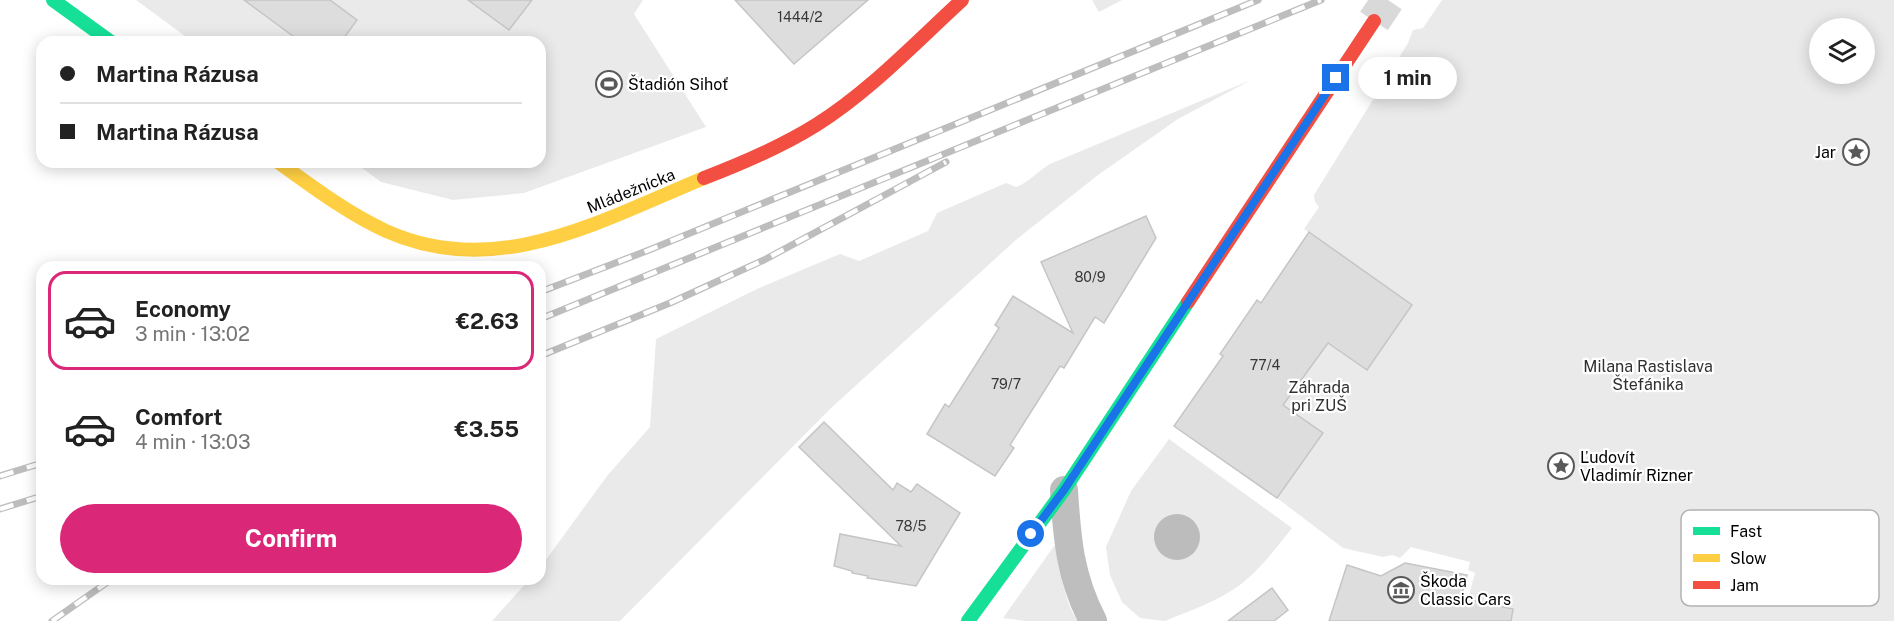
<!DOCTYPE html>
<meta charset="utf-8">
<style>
body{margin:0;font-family:"Public Sans",sans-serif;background:#f6f6f6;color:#222;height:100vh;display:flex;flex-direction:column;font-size:22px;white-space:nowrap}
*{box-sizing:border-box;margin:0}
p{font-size:20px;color:#767676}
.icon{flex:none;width:33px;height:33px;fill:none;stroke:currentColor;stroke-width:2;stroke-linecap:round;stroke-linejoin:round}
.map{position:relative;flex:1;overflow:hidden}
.details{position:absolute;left:36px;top:261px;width:510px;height:324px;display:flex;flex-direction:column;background:#fff;border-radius:18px;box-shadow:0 3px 15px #0003}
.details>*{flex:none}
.banner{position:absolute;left:36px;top:36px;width:510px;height:132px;border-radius:18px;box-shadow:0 3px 15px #0003;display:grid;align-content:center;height:132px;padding:0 24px;background:#fff}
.tools{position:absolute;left:1809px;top:18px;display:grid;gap:12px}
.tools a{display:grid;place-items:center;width:66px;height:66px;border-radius:50%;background:#fff;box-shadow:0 3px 15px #0003;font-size:30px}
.end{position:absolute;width:27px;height:27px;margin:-14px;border:8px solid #1a73e8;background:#fff;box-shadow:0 0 0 3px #fff}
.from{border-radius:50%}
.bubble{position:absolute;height:42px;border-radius:21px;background:#fff;box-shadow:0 3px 15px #0003;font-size:20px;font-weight:700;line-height:42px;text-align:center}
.banner b{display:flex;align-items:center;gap:21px;height:57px;font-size:22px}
.banner b+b{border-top:2px solid #e0e0e0}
.banner i{width:15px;height:15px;background:#222}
ul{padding:10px 0 0;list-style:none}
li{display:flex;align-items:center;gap:18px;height:99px;margin:0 12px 9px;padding:0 12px;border:3px solid transparent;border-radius:18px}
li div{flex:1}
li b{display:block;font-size:22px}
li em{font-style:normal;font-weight:700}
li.selected{border-color:#db2777}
li>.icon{width:54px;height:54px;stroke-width:1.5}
.cta{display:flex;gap:12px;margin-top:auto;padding:12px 24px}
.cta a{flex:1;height:69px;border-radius:36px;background:#db2777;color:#fff;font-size:24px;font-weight:700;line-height:69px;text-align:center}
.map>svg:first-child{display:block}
.green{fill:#eaeaea;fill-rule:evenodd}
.water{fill:#bcbcbc}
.building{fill:#ddd;stroke:#c5c5c5;stroke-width:1.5}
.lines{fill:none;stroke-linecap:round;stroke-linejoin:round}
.secondary-tunnel{stroke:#d9d9d9;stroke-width:33;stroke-dasharray:33 16;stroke-linecap:butt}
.street{stroke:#bebebe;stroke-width:28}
.fast{stroke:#16e098;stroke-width:14}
.slow{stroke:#ffcf43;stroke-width:14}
.jam{stroke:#f24e42;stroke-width:14}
.rail-casing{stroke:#bdbdbd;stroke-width:7}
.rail{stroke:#fff;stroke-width:4.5;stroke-dasharray:14;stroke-linecap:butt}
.route{stroke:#1a73e8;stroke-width:8}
.labels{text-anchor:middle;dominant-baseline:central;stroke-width:4.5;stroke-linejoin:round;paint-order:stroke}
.number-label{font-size:14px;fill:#373737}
.poi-label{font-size:16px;fill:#000;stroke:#fff;text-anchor:start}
.street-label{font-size:16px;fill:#000;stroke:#fff}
.park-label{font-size:16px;fill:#303030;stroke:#fff}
.key{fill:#fff;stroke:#b2b2b2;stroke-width:1.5}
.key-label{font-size:16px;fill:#000}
</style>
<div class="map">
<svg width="1894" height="621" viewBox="0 0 1894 621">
<rect width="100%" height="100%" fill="#fff"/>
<!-- green -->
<g class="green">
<path d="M 136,0 L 643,0 L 634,14 L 706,127 L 524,193 L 453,200 L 381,182 L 354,162 L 540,162 L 540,42 L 193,42 Z"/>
<path d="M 1092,0 L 1122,0 L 1099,12 Z"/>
<path d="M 1442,0 L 1894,0 L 1894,621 L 1495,621 L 1468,599 L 1475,573 L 1468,570 L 1470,562 L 1411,547 L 1400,558 L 1392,555 L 1383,557 L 1343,548 L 1277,498 L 1323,433 L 1282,404 L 1270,371 L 1295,388 L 1326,342 L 1366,370 L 1412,305 L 1304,229 L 1319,207 L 1315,202 L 1314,195 L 1408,43 L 1413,30 L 1423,28 ZM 1820,28 L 1864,28 L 1864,74 L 1820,74 Z"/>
<path d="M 1251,80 L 1178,119 L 1098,175 L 1017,239 L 830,409 L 620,621 L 492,621 L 530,579 L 540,579 L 540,568 L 607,476 L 650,427 L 656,339 L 759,288 L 840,254 L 859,261 L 928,231 L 937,213 L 1006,183 L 1016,187 C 1029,182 1037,172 1050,164 Z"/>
<path d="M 1169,439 L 1292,528 C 1276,548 1259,571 1237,587 C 1216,602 1189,611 1165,621 L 1140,618 L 1122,602 L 1110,575 L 1106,547 L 1131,491 Z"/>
<path d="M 1054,546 L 1060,548 C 1060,574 1064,599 1077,621 L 1025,621 L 1003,618 Z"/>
</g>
<!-- water -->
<circle class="water" cx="1177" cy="537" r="23"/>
<!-- building -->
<g class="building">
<path d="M 244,0 L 330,0 L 357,20 L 341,42 L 301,42 Z"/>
<path d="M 468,0 L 532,0 L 509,30 Z"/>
<path d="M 735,0 L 868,0 L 794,64 Z"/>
<path d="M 1146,216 L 1156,238 L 1104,323 L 1095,317 L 1064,368 L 1060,366 L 1010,445 L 1014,448 L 995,476 L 927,434 L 945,404 L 949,407 L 977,363 L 999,328 L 995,325 L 1013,296 L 1073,333 L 1041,262 Z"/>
<path d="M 1309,232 L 1412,305 L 1367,370 L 1328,343 L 1283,405 L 1323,433 L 1277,498 L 1174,426 L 1223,356 L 1220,354 L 1257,300 L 1261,303 Z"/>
<path d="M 824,422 L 893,490 L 897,483 L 911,492 L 917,484 L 960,513 L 916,586 L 867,578 L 868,576 L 852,573 L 852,571 L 834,566 L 840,534 L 901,546 L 799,447 Z"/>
<path d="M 1405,563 L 1467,575 L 1461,598 L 1513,609 L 1511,621 L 1329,621 L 1347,565 L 1381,576 Z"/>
<path d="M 1272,588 L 1288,610 L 1274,621 L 1228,621 Z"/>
</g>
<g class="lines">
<!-- secondary-tunnel -->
<path class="secondary-tunnel" d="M 1374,21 L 1388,0"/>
<!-- street -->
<path class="street" d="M 1064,490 C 1067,539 1070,577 1093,621"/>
<!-- fast -->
<g class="fast">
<path d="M 53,0 L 111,42"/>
<path d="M 968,621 L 1064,490 L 1188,302"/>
</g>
<!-- slow -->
<path class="slow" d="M 278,162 C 313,187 347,213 386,231 C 497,281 602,220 704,178"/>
<!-- jam -->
<g class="jam">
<path d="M 704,178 C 743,163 781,147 816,125 C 870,91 915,43 962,0"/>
<path d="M 1188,302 L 1374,21"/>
</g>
<defs>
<g id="rail">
<path d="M 540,292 L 649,250 L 1258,0"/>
<path d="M 540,319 L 1321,0"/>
<path d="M 540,356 L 670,303 L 764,260 L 946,162"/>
<path d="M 0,476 L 42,463"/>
<path d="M 0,509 L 42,496"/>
<path d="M 52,621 L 112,579"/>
</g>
</defs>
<!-- rail casing -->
<use href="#rail" class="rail-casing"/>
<!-- rail -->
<use href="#rail" class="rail"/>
</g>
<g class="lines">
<!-- route -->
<path class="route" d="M 1031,534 L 1064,490 L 1336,78"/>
</g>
<!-- icons -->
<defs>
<symbol id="stadium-ring" viewBox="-11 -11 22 22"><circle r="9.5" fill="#fff" stroke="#595959" stroke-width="1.5"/><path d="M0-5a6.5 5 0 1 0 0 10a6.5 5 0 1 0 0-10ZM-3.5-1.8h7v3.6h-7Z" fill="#595959"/></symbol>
<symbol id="sight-ring" viewBox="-11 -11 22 22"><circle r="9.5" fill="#fff" stroke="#595959" stroke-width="1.5"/><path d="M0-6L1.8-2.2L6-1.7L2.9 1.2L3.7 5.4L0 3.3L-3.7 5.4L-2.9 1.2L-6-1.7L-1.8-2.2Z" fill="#595959"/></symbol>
<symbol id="museum-ring" viewBox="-11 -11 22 22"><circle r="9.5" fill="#fff" stroke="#595959" stroke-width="1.5"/><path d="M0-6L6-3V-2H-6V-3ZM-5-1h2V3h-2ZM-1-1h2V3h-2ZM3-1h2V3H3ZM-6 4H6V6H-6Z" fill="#595959"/></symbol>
</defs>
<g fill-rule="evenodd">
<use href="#stadium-ring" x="594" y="69" width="30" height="30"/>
<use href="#sight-ring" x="1841" y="137" width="30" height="30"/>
<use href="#sight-ring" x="1546" y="451" width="30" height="30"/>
<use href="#museum-ring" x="1386" y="575" width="30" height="30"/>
</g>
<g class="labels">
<!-- number labels -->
<g class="number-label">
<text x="800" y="17">1444/2</text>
<text x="1090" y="277">80/9</text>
<text x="1265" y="365">77/4</text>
<text x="1006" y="384">79/7</text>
<text x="911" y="526">78/5</text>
</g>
<!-- poi labels -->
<g class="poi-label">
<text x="628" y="84">Štadión Sihoť</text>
<text x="1836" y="152" text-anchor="end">Jar</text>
<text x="1580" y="457">Ľudovít<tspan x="1580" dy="18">Vladimír Rizner</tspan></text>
<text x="1420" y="581">Škoda<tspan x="1420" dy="18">Classic Cars</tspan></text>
</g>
<!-- street labels -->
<g class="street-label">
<text transform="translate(631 191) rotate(-22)">Mládežnícka</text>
</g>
<!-- park labels -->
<g class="park-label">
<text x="1648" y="366">Milana Rastislava<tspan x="1648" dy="18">Štefánika</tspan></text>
<text x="1319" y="387">Záhrada<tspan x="1319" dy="18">pri ZUŠ</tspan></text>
</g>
</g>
<!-- legend -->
<rect x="1681" y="510" width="198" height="96" rx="9" class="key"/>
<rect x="1693" y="527" width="27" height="8" fill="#16e098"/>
<rect x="1693" y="554" width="27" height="8" fill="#ffcf43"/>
<rect x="1693" y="581" width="27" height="8" fill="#f24e42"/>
<g class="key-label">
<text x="1730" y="537">Fast</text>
<text x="1730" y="564">Slow</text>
<text x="1730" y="591">Jam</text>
</g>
</svg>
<div class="tools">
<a><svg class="icon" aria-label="layers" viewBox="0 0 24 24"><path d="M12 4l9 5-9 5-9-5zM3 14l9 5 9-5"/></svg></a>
</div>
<i class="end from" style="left:1031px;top:534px"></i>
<i class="end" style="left:1336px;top:78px"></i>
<div class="bubble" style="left:1358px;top:57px;width:99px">1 min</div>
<div class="banner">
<b><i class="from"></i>Martina Rázusa</b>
<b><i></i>Martina Rázusa</b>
</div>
<section class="details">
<ul>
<li class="selected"><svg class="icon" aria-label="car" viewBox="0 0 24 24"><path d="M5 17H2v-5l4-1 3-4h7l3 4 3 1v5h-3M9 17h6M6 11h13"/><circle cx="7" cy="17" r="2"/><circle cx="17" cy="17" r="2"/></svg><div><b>Economy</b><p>3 min · 13:02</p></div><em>€2.63</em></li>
<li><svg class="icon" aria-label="car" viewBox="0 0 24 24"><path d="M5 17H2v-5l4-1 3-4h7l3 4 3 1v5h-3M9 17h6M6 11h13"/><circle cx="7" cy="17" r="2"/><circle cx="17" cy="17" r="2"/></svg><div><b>Comfort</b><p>4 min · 13:03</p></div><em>€3.55</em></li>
</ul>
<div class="cta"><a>Confirm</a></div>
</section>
</div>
